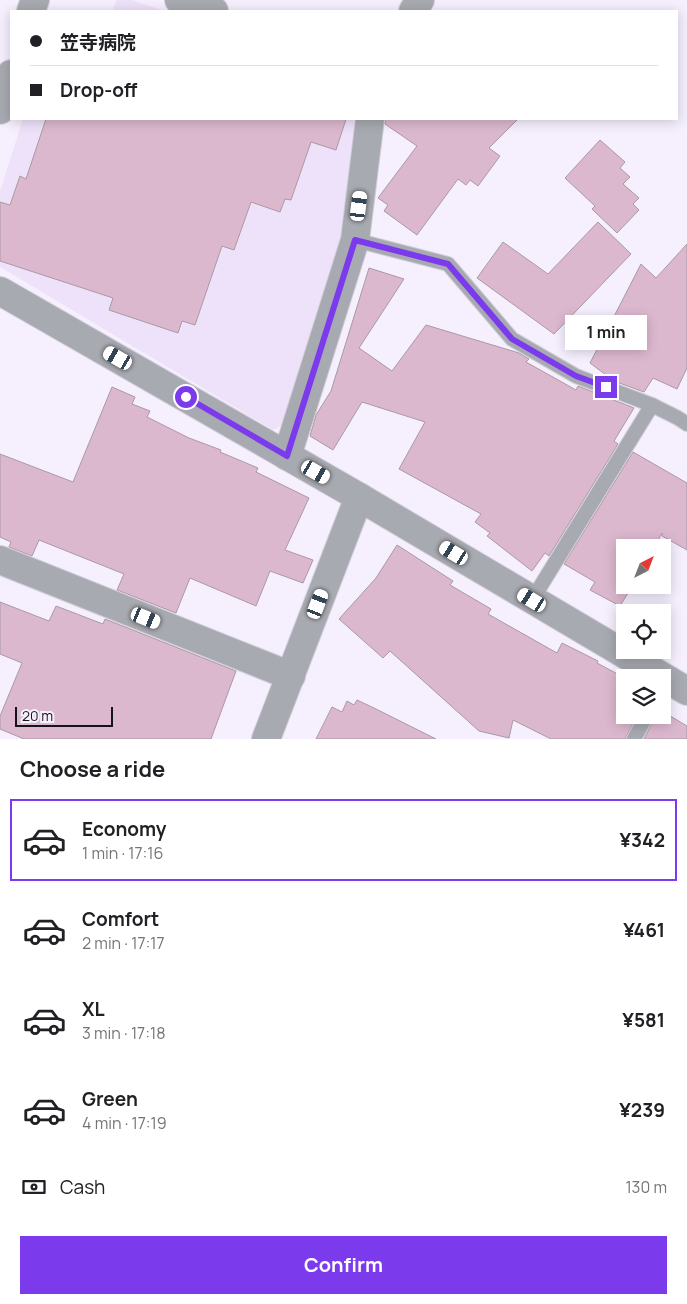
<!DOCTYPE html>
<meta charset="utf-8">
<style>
body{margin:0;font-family:Manrope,"Noto Sans JP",sans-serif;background:#f6f6f6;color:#202124;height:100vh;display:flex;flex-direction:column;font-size:19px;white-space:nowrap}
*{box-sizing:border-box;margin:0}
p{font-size:16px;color:#757577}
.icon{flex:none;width:28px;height:28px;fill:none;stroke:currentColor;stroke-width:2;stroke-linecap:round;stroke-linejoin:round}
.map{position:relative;height:739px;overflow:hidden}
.details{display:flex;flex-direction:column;background:#fff;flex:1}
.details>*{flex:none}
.hud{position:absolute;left:10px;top:10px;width:668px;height:110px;border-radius:0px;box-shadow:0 2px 12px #0003;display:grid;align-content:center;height:110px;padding:0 20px;background:#fff}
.needle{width:32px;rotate:42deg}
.fabs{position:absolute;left:616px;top:539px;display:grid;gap:10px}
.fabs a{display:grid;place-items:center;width:55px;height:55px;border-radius:0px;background:#fff;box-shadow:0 2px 12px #0003;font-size:25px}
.scale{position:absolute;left:15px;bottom:12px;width:98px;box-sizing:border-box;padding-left:5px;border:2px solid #161318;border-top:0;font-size:14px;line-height:18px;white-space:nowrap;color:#161318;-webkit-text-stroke:4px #f6f0fe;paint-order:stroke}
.end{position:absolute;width:22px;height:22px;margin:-11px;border:6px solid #7c3aed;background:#fff;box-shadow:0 0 0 2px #fff}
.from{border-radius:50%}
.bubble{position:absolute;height:35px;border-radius:0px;background:#fff;box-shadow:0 2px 12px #0003;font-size:16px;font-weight:700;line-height:35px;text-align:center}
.car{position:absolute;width:15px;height:30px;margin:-15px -8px;border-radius:6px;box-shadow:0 0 4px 1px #0007;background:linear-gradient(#fff 24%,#345 0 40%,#fff 0 76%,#345 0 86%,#fff 0)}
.hud b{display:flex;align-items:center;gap:18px;height:48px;font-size:19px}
.hud b+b{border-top:1px solid #e0e0e0}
.hud i{width:12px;height:12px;background:#202124}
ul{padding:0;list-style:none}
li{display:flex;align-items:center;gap:15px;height:82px;margin:0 10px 8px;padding:0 10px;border:2px solid transparent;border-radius:0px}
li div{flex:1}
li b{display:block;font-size:19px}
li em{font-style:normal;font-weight:700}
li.active{border-color:#7c3aed}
li>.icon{width:45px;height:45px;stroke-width:1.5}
h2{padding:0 20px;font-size:22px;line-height:60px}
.pay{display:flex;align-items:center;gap:12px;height:55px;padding:0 20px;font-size:19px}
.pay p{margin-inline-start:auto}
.action{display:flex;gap:10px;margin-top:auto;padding:10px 20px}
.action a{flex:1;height:58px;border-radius:0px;background:#7c3aed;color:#fff;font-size:20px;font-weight:700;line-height:58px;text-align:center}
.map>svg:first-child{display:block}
.built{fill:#eee2fa}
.building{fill:#dcb8ce;stroke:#aa99a3}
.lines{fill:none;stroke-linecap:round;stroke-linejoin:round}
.service-casing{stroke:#d2cdd9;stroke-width:16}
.minor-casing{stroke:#d2cdd9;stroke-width:30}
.tertiary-casing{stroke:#d2cdd9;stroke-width:30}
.service{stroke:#a8aab1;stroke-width:14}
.minor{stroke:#a8aab1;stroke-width:28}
.tertiary{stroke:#a8aab1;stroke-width:28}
.route{stroke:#7c3aed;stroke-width:6}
</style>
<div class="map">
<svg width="687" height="739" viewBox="0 0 687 739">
<rect width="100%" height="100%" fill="#f6f0fe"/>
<!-- built -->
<g class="built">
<path d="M 117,0 L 132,0 L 165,11 L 112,11 Z"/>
<path d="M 23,119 L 355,119 L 343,242 L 288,422 L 273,430 L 0,267 L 0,191 Z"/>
</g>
<!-- building -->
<g class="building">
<path d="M 46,119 L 346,119 L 336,150 L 311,142 L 291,200 L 285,199 L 280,212 L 251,202 L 234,250 L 222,246 L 195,325 L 182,321 L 178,333 L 109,310 L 113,298 L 0,261 L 0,202 L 10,205 L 20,176 L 26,179 Z"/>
<path d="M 385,119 L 518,119 L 489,148 L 500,156 L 478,186 L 470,180 L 466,185 L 458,179 L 417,235 L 384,211 L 388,205 L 378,198 L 417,146 L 385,124 Z"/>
<path d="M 600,140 L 625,162 L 620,168 L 630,177 L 623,184 L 639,198 L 633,204 L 639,210 L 617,233 L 592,209 L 595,206 L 565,178 Z"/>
<path d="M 598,222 L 631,254 L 554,334 L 477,278 L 503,242 L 548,274 Z"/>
<path d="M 687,244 L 687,368 L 677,389 L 653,378 L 644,392 L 614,381 L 590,363 L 641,264 L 656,278 Z"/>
<path d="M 369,268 L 404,279 L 359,348 L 392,371 L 426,325 L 519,353 L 529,359 L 526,362 L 576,390 L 578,386 L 634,408 L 614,441 L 618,444 L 549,556 L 545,553 L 532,571 L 487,536 L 490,533 L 475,522 L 481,514 L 399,469 L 425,422 L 362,402 L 333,450 L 310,436 L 316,415 L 331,391 Z"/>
<path d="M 112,387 L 135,397 L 132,404 L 150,411 L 147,417 L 189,438 L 221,450 L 220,452 L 258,468 L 256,472 L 309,498 L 285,550 L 313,560 L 303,583 L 270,571 L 256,606 L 190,578 L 176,613 L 117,590 L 124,574 L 39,540 L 32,556 L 9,547 L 11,542 L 0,537 L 0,454 L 73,482 Z"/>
<path d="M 633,452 L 687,483 L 687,550 L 662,536 L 662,533 L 654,548 L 625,548 L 625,585 L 633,585 L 620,606 L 590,590 L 595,582 L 564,564 Z"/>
<path d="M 397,545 L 453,581 L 450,585 L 491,609 L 488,614 L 557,653 L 562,643 L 598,661 L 597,663 L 625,678 L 625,715 L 637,715 L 625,739 L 551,739 L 513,720 L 509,738 L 479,731 L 390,651 L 383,658 L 339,619 L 376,578 Z"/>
<path d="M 0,602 L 49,621 L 56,606 L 103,624 L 105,619 L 236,671 L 211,739 L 24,739 L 0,729 L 0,716 L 22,663 L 0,654 Z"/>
<path d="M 357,700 L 376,709 L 436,739 L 316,739 L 332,707 L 342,712 L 347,701 L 354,705 Z"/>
<path d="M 662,711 L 687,726 L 687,739 L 644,739 L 656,715 L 662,715 Z"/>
</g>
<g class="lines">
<defs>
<g id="service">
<path d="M 355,240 L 448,264 L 512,339 L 576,376 L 652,405 L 678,418 L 687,424"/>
<path d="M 532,600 L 652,405"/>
<path d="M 634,739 L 647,715"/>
</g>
<g id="minor">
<path d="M 179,0 L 214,11"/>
<path d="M 413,11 L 420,0"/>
<path d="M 0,291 L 359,497 L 687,691"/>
<path d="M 287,456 L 355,240 L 370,119"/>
<path d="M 0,560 L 291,676"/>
<path d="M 266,739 L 359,497"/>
</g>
<g id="tertiary">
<path d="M 31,11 L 35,0"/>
<path d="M 0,110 L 11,74"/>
</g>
</defs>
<!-- service casing -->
<use href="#service" class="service-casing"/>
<!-- minor casing -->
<use href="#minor" class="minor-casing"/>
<!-- tertiary casing -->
<use href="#tertiary" class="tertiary-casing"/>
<!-- service -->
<use href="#service" class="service"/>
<!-- minor -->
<use href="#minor" class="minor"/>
<!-- tertiary -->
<use href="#tertiary" class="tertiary"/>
</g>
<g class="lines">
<!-- route -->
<path class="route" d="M 186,397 L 287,456 L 355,240 L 448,264 L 512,339 L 576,376 L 606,387"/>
</g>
</svg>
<div class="fabs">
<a><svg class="needle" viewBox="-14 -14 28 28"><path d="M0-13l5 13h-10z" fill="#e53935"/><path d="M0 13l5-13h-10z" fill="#757577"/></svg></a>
<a><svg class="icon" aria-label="locate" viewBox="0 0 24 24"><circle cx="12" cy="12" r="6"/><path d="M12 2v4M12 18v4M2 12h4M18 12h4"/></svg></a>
<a><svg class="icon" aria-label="layers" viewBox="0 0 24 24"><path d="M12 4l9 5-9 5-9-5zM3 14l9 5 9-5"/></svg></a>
</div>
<div class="scale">20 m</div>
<i class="end from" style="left:186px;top:397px"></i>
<i class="end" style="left:606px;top:387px"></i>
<div class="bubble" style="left:565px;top:315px;width:82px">1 min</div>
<i class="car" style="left:359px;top:206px;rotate:7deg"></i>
<i class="car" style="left:118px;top:358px;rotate:300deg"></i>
<i class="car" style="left:316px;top:472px;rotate:120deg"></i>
<i class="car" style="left:454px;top:553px;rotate:301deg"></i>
<i class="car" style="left:532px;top:600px;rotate:301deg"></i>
<i class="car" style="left:318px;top:604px;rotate:21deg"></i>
<i class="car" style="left:146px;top:618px;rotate:112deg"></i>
<div class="hud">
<b><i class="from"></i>笠寺病院</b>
<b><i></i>Drop-off</b>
</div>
</div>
<section class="details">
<h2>Choose a ride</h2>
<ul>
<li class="active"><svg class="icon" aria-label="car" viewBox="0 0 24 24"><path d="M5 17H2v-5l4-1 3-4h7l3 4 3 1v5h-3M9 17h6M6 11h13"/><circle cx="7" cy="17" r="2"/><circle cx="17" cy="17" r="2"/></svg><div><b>Economy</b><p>1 min · 17:16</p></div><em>¥342</em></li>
<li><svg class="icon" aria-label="car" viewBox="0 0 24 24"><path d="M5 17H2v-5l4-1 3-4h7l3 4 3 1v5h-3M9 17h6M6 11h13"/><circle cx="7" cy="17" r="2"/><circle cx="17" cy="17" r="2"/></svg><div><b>Comfort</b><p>2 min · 17:17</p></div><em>¥461</em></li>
<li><svg class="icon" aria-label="car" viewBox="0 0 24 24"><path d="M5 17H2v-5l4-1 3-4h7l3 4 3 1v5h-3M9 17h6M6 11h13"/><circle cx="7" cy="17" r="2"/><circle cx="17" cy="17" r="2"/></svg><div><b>XL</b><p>3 min · 17:18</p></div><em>¥581</em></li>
<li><svg class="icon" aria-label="car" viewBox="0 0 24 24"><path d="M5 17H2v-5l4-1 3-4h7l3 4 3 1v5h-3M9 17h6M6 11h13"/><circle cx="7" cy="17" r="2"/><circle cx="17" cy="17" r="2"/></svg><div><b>Green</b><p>4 min · 17:19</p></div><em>¥239</em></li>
</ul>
<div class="pay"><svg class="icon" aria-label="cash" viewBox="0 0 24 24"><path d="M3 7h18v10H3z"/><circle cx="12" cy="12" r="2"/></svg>Cash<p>130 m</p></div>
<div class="action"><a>Confirm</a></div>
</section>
